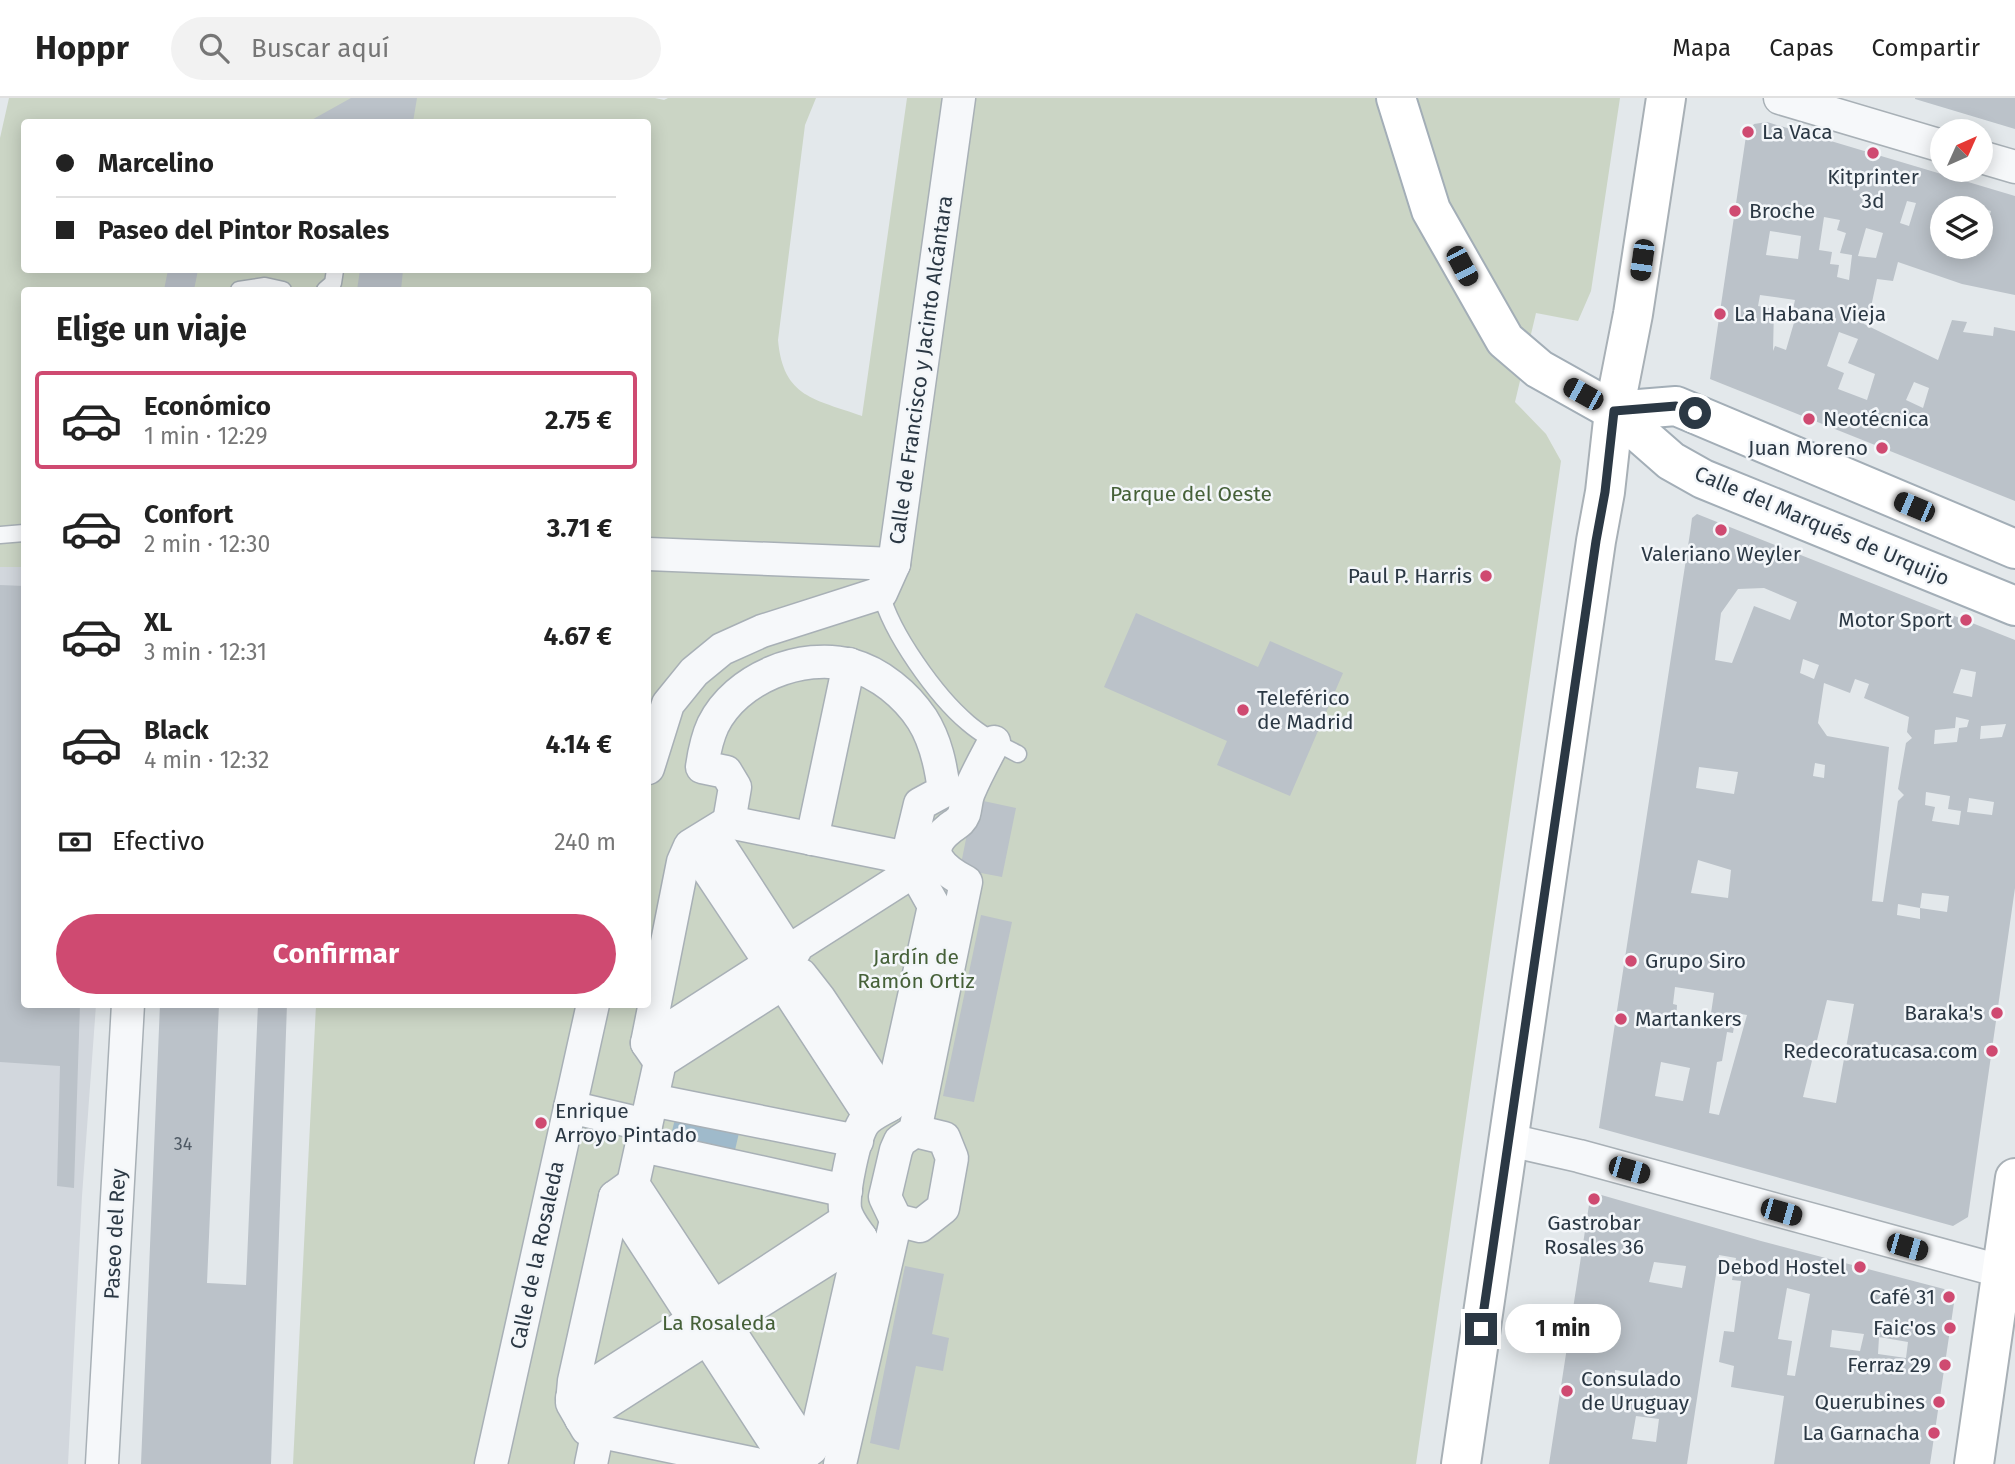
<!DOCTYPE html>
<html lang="es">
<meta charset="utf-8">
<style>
body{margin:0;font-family:"Fira Sans",sans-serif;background:#f2f2f2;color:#222;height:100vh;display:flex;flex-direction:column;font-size:26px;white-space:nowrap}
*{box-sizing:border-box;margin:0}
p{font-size:23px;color:#767676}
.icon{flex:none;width:38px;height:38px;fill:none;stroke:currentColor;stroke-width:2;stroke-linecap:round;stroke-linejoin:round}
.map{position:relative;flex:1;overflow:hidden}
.sheet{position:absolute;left:21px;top:189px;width:630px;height:721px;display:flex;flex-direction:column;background:#fff;border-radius:7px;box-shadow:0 4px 18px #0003}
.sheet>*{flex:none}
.hud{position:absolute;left:21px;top:21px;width:630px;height:154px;border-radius:7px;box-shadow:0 4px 18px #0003;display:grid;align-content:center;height:154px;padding:0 35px;background:#fff}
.needle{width:46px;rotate:45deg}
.fabs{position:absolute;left:1930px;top:21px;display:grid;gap:14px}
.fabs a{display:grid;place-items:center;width:63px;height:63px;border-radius:50%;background:#fff;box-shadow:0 4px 18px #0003;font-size:35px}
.end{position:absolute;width:32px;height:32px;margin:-16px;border:9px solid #2b3844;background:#fff;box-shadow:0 0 0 4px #fff}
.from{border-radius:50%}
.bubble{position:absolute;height:49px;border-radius:24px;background:#fff;box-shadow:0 4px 18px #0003;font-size:23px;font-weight:700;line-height:49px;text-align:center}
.car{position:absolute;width:21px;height:42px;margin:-21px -10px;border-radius:9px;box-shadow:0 0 5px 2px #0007;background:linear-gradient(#222 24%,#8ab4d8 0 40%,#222 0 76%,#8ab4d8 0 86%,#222 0)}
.hud b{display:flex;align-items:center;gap:24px;height:66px;font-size:26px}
.hud b+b{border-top:2px solid #e0e0e0}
.hud i{width:18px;height:18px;background:#222}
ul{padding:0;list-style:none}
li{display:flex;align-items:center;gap:21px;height:98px;margin:0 14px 10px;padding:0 21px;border:4px solid transparent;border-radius:7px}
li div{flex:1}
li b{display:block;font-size:26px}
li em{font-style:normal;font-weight:700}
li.current{border-color:#cf4a71}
li>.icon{width:63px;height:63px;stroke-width:1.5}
h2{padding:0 35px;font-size:32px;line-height:84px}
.pay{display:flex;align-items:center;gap:18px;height:77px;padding:0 35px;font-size:26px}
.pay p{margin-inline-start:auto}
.button{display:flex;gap:14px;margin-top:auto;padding:14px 35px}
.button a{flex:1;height:80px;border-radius:42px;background:#cf4a71;color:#fff;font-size:28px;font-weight:700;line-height:80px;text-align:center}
header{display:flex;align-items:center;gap:42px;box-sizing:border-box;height:98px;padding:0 35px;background:#fff;border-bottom:2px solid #e0e0e0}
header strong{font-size:33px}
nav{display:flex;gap:38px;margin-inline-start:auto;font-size:24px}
.search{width:490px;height:63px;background:#f2f2f2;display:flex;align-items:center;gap:18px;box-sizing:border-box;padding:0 24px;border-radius:38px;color:#767676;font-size:26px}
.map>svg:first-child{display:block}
.built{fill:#d2d7dd}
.green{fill:#cbd5c5;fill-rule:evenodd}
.water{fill:#9fbacb}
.building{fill:#bbc2c9;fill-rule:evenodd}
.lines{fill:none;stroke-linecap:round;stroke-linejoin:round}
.lane-casing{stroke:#a8b0b6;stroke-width:19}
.street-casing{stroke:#a8b0b6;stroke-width:35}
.secondary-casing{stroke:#a8b0b6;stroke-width:42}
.primary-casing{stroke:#a3aeb7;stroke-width:42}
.lane{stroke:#f6f8fa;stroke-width:16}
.street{stroke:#f6f8fa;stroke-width:32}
.secondary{stroke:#fff;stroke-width:38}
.primary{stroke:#fff;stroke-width:38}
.route{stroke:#2b3844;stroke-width:9}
.poi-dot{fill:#cf4a71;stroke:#f3f6f9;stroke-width:2.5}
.labels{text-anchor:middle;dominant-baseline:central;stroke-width:5;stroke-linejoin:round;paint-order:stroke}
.number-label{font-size:18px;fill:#4f5a65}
.poi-label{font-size:21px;fill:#2b3844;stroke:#f3f6f9;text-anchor:end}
.street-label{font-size:21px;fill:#2b3844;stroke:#f3f6f9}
.park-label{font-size:21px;fill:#456038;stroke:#f3f6f9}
</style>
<header>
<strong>Hoppr</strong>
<div class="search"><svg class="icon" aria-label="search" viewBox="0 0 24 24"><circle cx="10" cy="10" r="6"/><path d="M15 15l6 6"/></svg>Buscar aquí</div>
<nav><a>Mapa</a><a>Capas</a><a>Compartir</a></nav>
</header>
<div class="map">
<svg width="2015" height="1366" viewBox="0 0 2015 1366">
<rect width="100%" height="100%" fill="#e3e8eb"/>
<!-- built -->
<path class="built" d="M 0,469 L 24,469 L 24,906 L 96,907 L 82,1098 L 68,1366 L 0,1366 Z"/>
<!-- green -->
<path class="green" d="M 9,0 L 655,0 L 664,2 L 668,0 L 816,0 L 805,27 L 778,242 C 783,300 815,301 862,318 L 907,0 L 1620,0 L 1591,193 L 1578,223 L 1536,215 L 1515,304 L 1546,336 L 1561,363 L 1416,1366 L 293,1366 L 316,907 L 648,906 L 648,192 L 24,192 L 24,469 L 0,469 L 0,40 ZM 24,24 L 648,24 L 648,172 L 24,172 Z"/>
<!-- water -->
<path class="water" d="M 675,1021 L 739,1035 L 735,1052 L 671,1037 Z"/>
<!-- building -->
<g class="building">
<path d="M 351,0 L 417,0 L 413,24 L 380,24 L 381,21 L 373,24 L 308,24 Z"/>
<path d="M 1915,0 L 2015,0 L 2015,31 L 1915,1 Z"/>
<path d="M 1767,24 L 2015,98 L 2015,197 L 1962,186 L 1898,164 L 1893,183 L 1877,181 L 1871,209 L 1864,226 L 1938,262 L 1952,222 L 1967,224 L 1963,234 L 1993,238 L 1994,229 L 2015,233 L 2015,403 L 1710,281 L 1746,38 L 1754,26 ZM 1907,103 L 1916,105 L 1909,128 L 1900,125 ZM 1942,110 L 1981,110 L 1991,113 L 1983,139 L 1981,139 L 1981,149 L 1942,149 ZM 1824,119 L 1840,122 L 1837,132 L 1846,135 L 1840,155 L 1852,157 L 1849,182 L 1837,179 L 1839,167 L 1830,166 L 1832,154 L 1819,152 ZM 1866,130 L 1883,135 L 1876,160 L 1858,158 ZM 1770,133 L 1801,138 L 1798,161 L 1766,157 ZM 1760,197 L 1795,202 L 1793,211 L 1798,211 L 1786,252 L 1775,248 L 1773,253 L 1774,211 L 1758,208 ZM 1839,234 L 1858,241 L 1848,265 L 1875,276 L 1867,302 L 1838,291 L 1844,275 L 1827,268 ZM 1914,284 L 1929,290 L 1923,310 L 1906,302 Z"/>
<path d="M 168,172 L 198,172 L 194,192 L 164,192 Z"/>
<path d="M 360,172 L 403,172 L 401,192 L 357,192 Z"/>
<path d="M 1697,416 L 2015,542 L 2015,790 L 1968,1119 L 1953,1128 L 1599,1030 L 1690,435 L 1692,420 ZM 1764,490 L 1797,504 L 1790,522 L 1754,508 L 1732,565 L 1715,562 L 1721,515 L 1738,491 ZM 1803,561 L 1819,567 L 1814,581 L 1800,575 ZM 1961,571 L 1976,574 L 1972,599 L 1953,595 ZM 1855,581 L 1869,586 L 1864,600 L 1909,619 L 1907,634 L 1912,640 L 1906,645 L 1898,691 L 1904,697 L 1898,703 L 1883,804 L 1872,803 L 1889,649 L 1827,638 L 1818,625 L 1824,585 L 1850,595 ZM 1956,619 L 1969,622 L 1967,629 L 1959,630 L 1957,644 L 1934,646 L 1935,632 L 1955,630 ZM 2006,626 L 2002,639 L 1980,641 L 1981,628 ZM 1815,665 L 1825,667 L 1824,680 L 1813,678 ZM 1699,669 L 1738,674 L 1734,696 L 1696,690 ZM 1926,694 L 1950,698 L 1948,711 L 1961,713 L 1959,727 L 1932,723 L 1935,709 L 1925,707 ZM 1969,700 L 1994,704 L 1992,717 L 1967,714 ZM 1698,762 L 1731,772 L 1728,800 L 1691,795 ZM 1922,795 L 1949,798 L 1947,814 L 1920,810 L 1920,821 L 1897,817 L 1898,806 L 1920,810 ZM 1675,889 L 1714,895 L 1709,929 L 1676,924 L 1677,907 L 1673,906 ZM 1827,902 L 1854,906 L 1836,1005 L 1803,999 ZM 1736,915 L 1747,917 L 1719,1017 L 1709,1015 L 1717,964 L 1722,963 L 1727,934 L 1733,935 ZM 1661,964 L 1690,970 L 1683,1003 L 1655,998 Z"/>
<path d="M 0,487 L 24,488 L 24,906 L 80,906 L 74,1090 L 57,1088 L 60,968 L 0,964 Z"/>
<path d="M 1136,515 L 1258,569 L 1270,543 L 1343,575 L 1290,698 L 1217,667 L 1227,643 L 1104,589 Z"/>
<path d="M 974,701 L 1016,710 L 1002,779 L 960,771 Z"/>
<path d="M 981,817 L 1012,824 L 974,1004 L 943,998 Z"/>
<path d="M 160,906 L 219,906 L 207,1185 L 246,1187 L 258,906 L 287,906 L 271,1366 L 141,1366 Z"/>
<path d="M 1591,1094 L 1761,1143 L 1944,1191 L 1954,1205 L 1930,1366 L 1774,1366 L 1784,1298 L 1731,1289 L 1734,1268 L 1719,1264 L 1724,1233 L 1734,1234 L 1741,1183 L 1732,1182 L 1736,1160 L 1719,1157 L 1687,1366 L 1549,1366 ZM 1654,1164 L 1686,1168 L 1682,1190 L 1649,1184 ZM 1787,1190 L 1810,1196 L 1795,1278 L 1787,1277 L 1792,1243 L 1778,1241 ZM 1832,1232 L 1864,1236 L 1860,1253 L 1830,1249 ZM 1879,1239 L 1908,1244 L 1906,1260 L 1878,1256 ZM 1615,1272 L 1640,1276 L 1637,1287 L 1615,1284 ZM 1636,1318 L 1659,1321 L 1656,1344 L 1632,1341 Z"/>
<path d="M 905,1168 L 944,1176 L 932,1236 L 949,1240 L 943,1273 L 916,1268 L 899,1352 L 870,1345 Z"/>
</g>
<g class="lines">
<defs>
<g id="lane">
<path d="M 239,192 L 265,188 L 283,192"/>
<path d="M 325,192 L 333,185 L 335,172"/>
<path d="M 0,437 L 24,435"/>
<path d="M 881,495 C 891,535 936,598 968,625 C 983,638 1000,647 1018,656"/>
</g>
<g id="street">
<path d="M 1780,0 L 1942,48"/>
<path d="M 1981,59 L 2015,69"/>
<path d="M 648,456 L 894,466"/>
<path d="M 648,670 L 668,606 L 694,574 L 722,551 L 762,533 L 881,495 L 894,466 L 959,0"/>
<path d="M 729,724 L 735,689 L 726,674 L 702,669 C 704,655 707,640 713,627 C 736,580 802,554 851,567 C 880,575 906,597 922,621 C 936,643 941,668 944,693 L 920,706 L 907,760 L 934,808 L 890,1007 C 880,1013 869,1017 863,1026 C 854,1041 843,1094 845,1111 C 847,1122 855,1131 861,1140"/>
<path d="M 812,741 L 849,566"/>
<path d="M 722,751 L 783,845 L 785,853"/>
<path d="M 703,764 L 765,857 L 773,861"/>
<path d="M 794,854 L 798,847 L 914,773"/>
<path d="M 801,877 L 819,900 L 890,1007"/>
<path d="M 788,884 L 789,894 L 870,1018"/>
<path d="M 647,945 L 762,871 L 772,871"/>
<path d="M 660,964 L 647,945 L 683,764 L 690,748 L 729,724 L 907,760"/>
<path d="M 652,1002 L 857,1043"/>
<path d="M 570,1009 L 646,1027"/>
<path d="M 1509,1042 L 1579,1058 L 2015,1177"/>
<path d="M 642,1048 L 846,1093"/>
<path d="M 633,1086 L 615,1099 L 574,1283 L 572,1305 L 587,1331 L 755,1366"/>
<path d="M 615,1099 L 689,1213 L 698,1217"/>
<path d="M 896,1122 L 920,1128 L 943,1110 L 952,1060 L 944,1040 L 915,1033"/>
<path d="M 708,1209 L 708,1200 L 633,1086 L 635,1077 L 660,964 L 774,891 L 778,881"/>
<path d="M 718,1210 L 723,1203 L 848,1121"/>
<path d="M 732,1221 L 861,1140"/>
<path d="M 725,1232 L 732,1237 L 808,1353"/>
<path d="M 712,1240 L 713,1249 L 789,1366"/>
<path d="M 572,1300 L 686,1227 L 696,1226"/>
<path d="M 581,1321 L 698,1246 L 702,1236"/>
<path d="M 102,1366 L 128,906"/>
<path d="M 491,1366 L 593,906"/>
<path d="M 591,1366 L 598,1332"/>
<path d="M 789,1366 L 812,1350 L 817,1334 L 861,1140"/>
<path d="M 840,1366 L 896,1122 L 885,1099 L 896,1052 L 900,1043 L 915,1033 L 966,784 C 943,772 920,754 949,731 C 955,726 961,724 964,716 C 966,709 966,701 969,694 C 976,677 985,661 994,644"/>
</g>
<g id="secondary">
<path d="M 1461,1366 L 1596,443 L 1605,394 L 1614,313 L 1633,216 L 1666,0"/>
<path d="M 1974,1366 L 2015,1080"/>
</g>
<g id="primary">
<path d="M 1396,0 L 1431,112 L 1505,242 L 1539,271 L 1614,313 L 1671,363 L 1703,381 L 2015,508"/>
<path d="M 1614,313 L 1676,308 L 2015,451"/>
</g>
</defs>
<!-- lane casing -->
<use href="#lane" class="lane-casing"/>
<!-- street casing -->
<use href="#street" class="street-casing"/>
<!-- secondary casing -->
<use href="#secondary" class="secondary-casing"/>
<!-- primary casing -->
<use href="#primary" class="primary-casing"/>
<!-- lane -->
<use href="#lane" class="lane"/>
<!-- street -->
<use href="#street" class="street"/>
<!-- secondary -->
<use href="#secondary" class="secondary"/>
<!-- primary -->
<use href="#primary" class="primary"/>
</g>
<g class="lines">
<!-- route -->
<path class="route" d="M 1481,1231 L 1596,443 L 1605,394 L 1614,313 L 1676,308 L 1695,315"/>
</g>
<!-- markers -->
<g class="poi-dot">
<circle cx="1748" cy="34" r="7"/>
<circle cx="1873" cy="55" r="7"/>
<circle cx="1735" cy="113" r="7"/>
<circle cx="1720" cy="216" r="7"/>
<circle cx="1809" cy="321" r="7"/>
<circle cx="1882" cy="350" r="7"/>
<circle cx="1721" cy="432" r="7"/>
<circle cx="1486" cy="478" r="7"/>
<circle cx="1966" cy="522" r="7"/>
<circle cx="1243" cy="612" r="7"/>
<circle cx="1631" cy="863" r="7"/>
<circle cx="1997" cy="915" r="7"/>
<circle cx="1621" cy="921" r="7"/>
<circle cx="1992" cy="953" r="7"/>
<circle cx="541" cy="1025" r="7"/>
<circle cx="1594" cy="1101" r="7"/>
<circle cx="1860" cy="1169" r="7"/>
<circle cx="1949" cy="1199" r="7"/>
<circle cx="1950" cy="1230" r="7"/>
<circle cx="1945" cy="1267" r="7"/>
<circle cx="1567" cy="1293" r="7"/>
<circle cx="1939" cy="1304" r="7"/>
<circle cx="1934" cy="1335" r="7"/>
</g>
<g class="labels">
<!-- number labels -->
<g class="number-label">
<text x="183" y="1046">34</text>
</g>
<!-- poi labels -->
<g class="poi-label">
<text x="1762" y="34" text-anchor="start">La Vaca</text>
<text x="1873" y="79" text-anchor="middle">Kitprinter<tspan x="1873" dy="24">3d</tspan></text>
<text x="1749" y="113" text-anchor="start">Broche</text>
<text x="1734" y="216" text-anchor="start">La Habana Vieja</text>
<text x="1823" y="321" text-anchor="start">Neotécnica</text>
<text x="1868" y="350">Juan Moreno</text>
<text x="1721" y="456" text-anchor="middle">Valeriano Weyler</text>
<text x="1472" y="478">Paul P. Harris</text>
<text x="1952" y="522">Motor Sport</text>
<text x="1257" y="600" text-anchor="start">Teleférico<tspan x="1257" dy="24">de Madrid</tspan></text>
<text x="1645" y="863" text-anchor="start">Grupo Siro</text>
<text x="1983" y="915">Baraka's</text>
<text x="1635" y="921" text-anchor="start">Martankers</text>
<text x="1978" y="953">Redecoratucasa.com</text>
<text x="555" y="1013" text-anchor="start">Enrique<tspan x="555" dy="24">Arroyo Pintado</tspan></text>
<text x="1594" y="1125" text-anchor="middle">Gastrobar<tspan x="1594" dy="24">Rosales 36</tspan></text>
<text x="1846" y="1169">Debod Hostel</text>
<text x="1935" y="1199">Café 31</text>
<text x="1936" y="1230">Faic'os</text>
<text x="1931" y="1267">Ferraz 29</text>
<text x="1581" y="1281" text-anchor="start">Consulado<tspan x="1581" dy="24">de Uruguay</tspan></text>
<text x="1925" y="1304">Querubines</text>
<text x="1920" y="1335">La Garnacha</text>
</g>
<!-- street labels -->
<g class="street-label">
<text transform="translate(921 272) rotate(-82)">Calle de Francisco y Jacinto Alcántara</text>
<text transform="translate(1822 428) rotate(23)">Calle del Marqués de Urquijo</text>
<text transform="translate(115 1136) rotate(-87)">Paseo del Rey</text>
<text transform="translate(537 1157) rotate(-78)">Calle de la Rosaleda</text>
</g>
<!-- park labels -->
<g class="park-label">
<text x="1191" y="396">Parque del Oeste</text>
<text x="916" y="859">Jardín de<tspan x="916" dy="24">Ramón Ortiz</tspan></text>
<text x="719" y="1225">La Rosaleda</text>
</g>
</g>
</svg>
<div class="fabs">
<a><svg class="needle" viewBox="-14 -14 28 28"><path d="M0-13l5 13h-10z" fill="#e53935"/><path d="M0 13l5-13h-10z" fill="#767676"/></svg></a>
<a><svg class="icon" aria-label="layers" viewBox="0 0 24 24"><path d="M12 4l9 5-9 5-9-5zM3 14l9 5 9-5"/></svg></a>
</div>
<i class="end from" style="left:1695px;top:315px"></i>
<i class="end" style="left:1481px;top:1231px"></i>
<div class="bubble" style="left:1505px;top:1206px;width:116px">1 min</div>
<i class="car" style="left:1642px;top:162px;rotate:188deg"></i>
<i class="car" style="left:1462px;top:168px;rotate:152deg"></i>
<i class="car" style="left:1583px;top:296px;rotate:299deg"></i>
<i class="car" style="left:1914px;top:409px;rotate:293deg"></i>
<i class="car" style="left:1629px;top:1072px;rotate:106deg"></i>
<i class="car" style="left:1781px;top:1114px;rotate:106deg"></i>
<i class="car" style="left:1907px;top:1149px;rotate:106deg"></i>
<div class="hud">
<b><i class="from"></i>Marcelino</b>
<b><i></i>Paseo del Pintor Rosales</b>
</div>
<section class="sheet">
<h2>Elige un viaje</h2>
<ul>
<li class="current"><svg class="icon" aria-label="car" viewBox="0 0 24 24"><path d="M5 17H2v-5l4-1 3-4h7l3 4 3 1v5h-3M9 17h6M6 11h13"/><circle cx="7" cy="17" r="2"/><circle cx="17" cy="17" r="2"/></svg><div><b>Económico</b><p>1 min · 12:29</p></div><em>2.75 €</em></li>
<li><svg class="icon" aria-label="car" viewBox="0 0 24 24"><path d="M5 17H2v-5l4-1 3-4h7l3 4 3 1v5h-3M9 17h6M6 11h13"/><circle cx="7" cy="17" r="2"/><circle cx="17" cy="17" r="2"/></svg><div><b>Confort</b><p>2 min · 12:30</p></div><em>3.71 €</em></li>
<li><svg class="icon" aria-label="car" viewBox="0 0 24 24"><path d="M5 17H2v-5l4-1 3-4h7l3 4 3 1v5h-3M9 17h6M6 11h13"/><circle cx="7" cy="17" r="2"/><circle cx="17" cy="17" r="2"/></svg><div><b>XL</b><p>3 min · 12:31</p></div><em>4.67 €</em></li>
<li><svg class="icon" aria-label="car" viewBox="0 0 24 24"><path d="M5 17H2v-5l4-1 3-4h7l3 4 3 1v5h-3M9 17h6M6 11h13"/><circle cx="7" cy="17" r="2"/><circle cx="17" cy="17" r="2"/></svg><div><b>Black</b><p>4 min · 12:32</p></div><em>4.14 €</em></li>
</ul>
<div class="pay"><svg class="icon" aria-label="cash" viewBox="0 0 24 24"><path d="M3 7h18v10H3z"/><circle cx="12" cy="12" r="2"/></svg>Efectivo<p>240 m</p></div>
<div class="button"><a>Confirmar</a></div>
</section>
</div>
